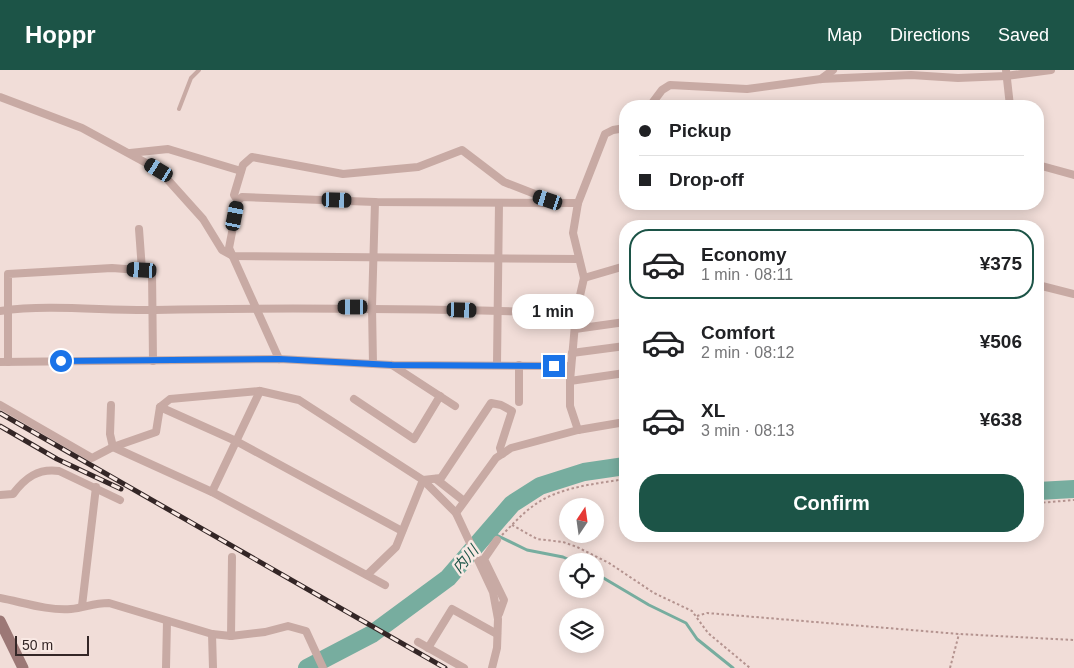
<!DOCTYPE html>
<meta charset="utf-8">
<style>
body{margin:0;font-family:Helvetica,"Noto Sans JP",sans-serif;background:#f6f6f6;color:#202124;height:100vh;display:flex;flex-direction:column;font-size:19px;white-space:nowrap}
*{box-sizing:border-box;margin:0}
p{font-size:16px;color:#757577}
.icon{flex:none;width:28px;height:28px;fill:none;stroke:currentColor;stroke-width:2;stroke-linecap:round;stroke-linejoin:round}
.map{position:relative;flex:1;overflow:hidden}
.sheet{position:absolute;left:619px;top:150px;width:425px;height:322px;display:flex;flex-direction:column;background:#fff;border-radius:20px;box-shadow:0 2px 12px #0003}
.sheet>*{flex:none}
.banner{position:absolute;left:619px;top:30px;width:425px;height:110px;border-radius:20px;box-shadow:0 2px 12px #0003;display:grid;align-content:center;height:110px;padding:0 20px;background:#fff}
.needle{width:32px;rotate:13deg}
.fabs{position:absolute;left:559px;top:428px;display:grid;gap:10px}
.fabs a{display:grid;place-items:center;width:45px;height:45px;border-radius:50%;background:#fff;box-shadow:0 2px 12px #0003;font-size:25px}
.scale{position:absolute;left:15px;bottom:12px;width:74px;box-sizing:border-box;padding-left:5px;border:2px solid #342626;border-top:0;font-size:14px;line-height:18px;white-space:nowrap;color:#342626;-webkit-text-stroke:4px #f9e9e4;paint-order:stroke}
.end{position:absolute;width:22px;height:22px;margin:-11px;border:6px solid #1a73e8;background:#fff;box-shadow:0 0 0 2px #fff}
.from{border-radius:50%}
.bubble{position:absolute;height:35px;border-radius:18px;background:#fff;box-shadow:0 2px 12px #0003;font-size:16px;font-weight:600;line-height:35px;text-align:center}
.car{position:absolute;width:15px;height:30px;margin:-15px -8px;border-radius:6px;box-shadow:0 0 4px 1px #0007;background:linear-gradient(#222 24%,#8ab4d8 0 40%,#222 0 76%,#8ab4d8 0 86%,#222 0)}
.banner b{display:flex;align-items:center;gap:18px;height:48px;font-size:19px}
.banner b+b{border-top:1px solid #e0e0e0}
.banner i{width:12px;height:12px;background:#202124}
ul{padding:9px 0 0;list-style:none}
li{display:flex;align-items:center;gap:15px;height:70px;margin:0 10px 8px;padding:0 10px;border:2px solid transparent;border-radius:20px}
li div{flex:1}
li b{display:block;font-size:19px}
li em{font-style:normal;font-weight:600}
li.current{border-color:#1c5447}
li>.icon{width:45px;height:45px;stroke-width:1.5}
.button{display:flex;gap:10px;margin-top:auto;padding:10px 20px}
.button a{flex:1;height:58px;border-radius:20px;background:#1c5447;color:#fff;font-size:20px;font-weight:600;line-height:58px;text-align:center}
header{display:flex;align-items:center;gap:30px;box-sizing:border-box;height:70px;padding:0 25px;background:#1c5447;color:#fff}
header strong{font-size:24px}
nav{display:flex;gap:28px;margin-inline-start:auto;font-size:18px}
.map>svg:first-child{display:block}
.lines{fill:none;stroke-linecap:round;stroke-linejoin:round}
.stream{stroke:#77ad9f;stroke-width:3}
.river{stroke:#77ad9f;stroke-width:18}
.path{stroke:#b4938f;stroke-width:2;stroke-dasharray:2.5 2.5;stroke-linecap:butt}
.lane{stroke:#c8aaa4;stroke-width:4}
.street{stroke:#c8aaa4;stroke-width:8}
.secondary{stroke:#9c7876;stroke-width:11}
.rail-casing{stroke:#342626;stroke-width:5}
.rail{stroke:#f9e9e4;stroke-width:3;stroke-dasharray:9;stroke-linecap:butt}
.route{stroke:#1a73e8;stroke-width:6}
.labels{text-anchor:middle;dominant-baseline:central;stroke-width:5;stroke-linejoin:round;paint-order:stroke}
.water-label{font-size:15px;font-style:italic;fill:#1c5447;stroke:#f9e9e4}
</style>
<header>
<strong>Hoppr</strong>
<nav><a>Map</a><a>Directions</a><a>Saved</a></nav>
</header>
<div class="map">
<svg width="1074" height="598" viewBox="0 0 1074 598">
<rect width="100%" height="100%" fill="#f1ddd8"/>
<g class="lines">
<!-- stream -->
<g class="stream">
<path d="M 488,461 L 527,480 L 563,487 L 572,491"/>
<path d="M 595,503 L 649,535 L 686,553 L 697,569 L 733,598"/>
</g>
<!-- river -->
<g class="river">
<path d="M 1038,421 L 1074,419"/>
<path d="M 307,598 L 372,564 L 448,508 L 512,434 L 540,416 L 584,402 L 625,396"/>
</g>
<!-- path -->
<g class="path">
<path d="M 1038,433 L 1074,430"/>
<path d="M 512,455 L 537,469 L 563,472 L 577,477 L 609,493 L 654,523 L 692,541 L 708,563 L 750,598"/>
<path d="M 502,465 C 512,455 522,444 533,436 C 558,417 595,414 625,409"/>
<path d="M 697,546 L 707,543 L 959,564 L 1074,570"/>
<path d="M 950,598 L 959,564"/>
</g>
<!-- lane -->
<path class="lane" d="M 179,39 L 191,8 L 199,0"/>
<!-- street -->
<g class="street">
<path d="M 1006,0 L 1010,36"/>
<path d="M 821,9 L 833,0"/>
<path d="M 0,27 L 82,58 L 159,100 L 203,149 L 222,180 L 233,186 L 579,189"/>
<path d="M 650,36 L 662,20 L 670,15 L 747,19 L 821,9 L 911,5 L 958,8 L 1006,6 L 1051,0"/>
<path d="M 130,83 L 168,79 L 241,101"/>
<path d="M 1038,95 L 1074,105"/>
<path d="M 238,131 L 242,127 L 375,132 L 578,133"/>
<path d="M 139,159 L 142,200"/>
<path d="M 584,208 L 625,196"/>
<path d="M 1038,215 L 1074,224"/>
<path d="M 0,241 C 51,234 104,241 155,240 C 296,237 436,239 576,243"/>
<path d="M 575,259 L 625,252"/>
<path d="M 572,283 L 625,276"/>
<path d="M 279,289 L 229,178 L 238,131 L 234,125 L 243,95 L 252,87 L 343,104 L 418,97 L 462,80 L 504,112 L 558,133"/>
<path d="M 0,292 L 279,289 L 392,295 L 571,296"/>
<path d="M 8,292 L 8,204 L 112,198 L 152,201 L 153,291"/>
<path d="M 373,294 L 372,237 L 375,132"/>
<path d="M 497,294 L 499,133"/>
<path d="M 392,295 L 455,336"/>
<path d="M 570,311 L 625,303"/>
<path d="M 354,329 L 414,369 L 440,326"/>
<path d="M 519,332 L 519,295"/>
<path d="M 0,335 L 92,388 L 113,377 L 156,362 L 160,337 L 170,329 L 260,321 L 299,330 L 423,410 L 456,443 L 493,522 L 498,549 L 497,578 L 492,598"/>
<path d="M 111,335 L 110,364 L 113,377 L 212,422 L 385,515"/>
<path d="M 160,337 L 236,371 L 402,461"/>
<path d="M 578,360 L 570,336 L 570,311 L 576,243 L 584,208 L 573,163 L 578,133 L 605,64 L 613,60 L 625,58"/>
<path d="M 436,409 L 464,431"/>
<path d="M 212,422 L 260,321"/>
<path d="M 0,425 L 13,424 C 25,408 38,398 59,401 L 120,430"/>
<path d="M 456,443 L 496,388 L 511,378 L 578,360 L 625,352"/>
<path d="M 497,470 L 484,489 L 504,530 L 499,544"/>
<path d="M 367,505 L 396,477 L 423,410 L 441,408 L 491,333 L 501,335 L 512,341 L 500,378 L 502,384"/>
<path d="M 0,528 C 22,532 48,541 71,539 C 85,538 92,533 109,533 L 212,564 L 231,566 L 265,562 L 288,556 L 306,561 L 323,598"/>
<path d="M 82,536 L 96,417"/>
<path d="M 212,564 L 213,598"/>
<path d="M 231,566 L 232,487"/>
<path d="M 418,572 L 464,598"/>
<path d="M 428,578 L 452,539 L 497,564"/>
<path d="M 166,598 L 167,551"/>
</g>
<!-- secondary -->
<path class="secondary" d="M 0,551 L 23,598"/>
<defs>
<g id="rail">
<path d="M 0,343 L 445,598"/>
<path d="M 0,356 L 57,389 L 121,419"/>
</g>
</defs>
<!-- rail casing -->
<use href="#rail" class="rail-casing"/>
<!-- rail -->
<use href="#rail" class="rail"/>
</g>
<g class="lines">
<!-- route -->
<path class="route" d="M 61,291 L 279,289 L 392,295 L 554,296"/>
</g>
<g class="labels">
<!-- water labels -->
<g class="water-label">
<text transform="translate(465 489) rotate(-49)">内川</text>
</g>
</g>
</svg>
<div class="fabs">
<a><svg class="needle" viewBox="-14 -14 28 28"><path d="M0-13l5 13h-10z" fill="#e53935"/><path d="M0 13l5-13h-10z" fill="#757577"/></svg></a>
<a><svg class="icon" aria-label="locate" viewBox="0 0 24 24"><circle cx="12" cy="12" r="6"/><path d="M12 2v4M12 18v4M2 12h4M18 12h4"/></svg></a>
<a><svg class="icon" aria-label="layers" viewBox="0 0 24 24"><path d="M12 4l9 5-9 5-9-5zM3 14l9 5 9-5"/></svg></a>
</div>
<div class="scale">50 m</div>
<i class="end from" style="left:61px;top:291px"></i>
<i class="end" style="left:554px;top:296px"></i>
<div class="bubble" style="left:512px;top:224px;width:82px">1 min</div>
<i class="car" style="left:159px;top:100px;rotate:301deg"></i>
<i class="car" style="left:337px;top:130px;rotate:92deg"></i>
<i class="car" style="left:548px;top:130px;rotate:288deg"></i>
<i class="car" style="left:235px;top:146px;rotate:11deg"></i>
<i class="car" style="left:142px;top:200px;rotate:273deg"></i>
<i class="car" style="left:353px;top:237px;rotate:270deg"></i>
<i class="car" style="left:462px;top:240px;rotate:92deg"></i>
<div class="banner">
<b><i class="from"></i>Pickup</b>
<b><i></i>Drop-off</b>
</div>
<section class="sheet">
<ul>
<li class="current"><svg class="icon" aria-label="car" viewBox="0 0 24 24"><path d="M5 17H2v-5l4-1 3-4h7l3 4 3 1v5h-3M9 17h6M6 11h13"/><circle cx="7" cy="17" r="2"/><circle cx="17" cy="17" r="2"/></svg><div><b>Economy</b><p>1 min · 08:11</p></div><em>¥375</em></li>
<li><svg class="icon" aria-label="car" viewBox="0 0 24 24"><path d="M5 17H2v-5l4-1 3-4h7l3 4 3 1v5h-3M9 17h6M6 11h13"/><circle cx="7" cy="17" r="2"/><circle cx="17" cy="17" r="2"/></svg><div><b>Comfort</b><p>2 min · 08:12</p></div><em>¥506</em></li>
<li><svg class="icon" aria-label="car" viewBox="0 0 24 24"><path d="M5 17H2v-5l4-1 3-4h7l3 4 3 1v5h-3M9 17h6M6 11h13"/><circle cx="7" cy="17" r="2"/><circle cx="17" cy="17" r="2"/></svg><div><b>XL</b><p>3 min · 08:13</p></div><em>¥638</em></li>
</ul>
<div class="button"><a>Confirm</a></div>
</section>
</div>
